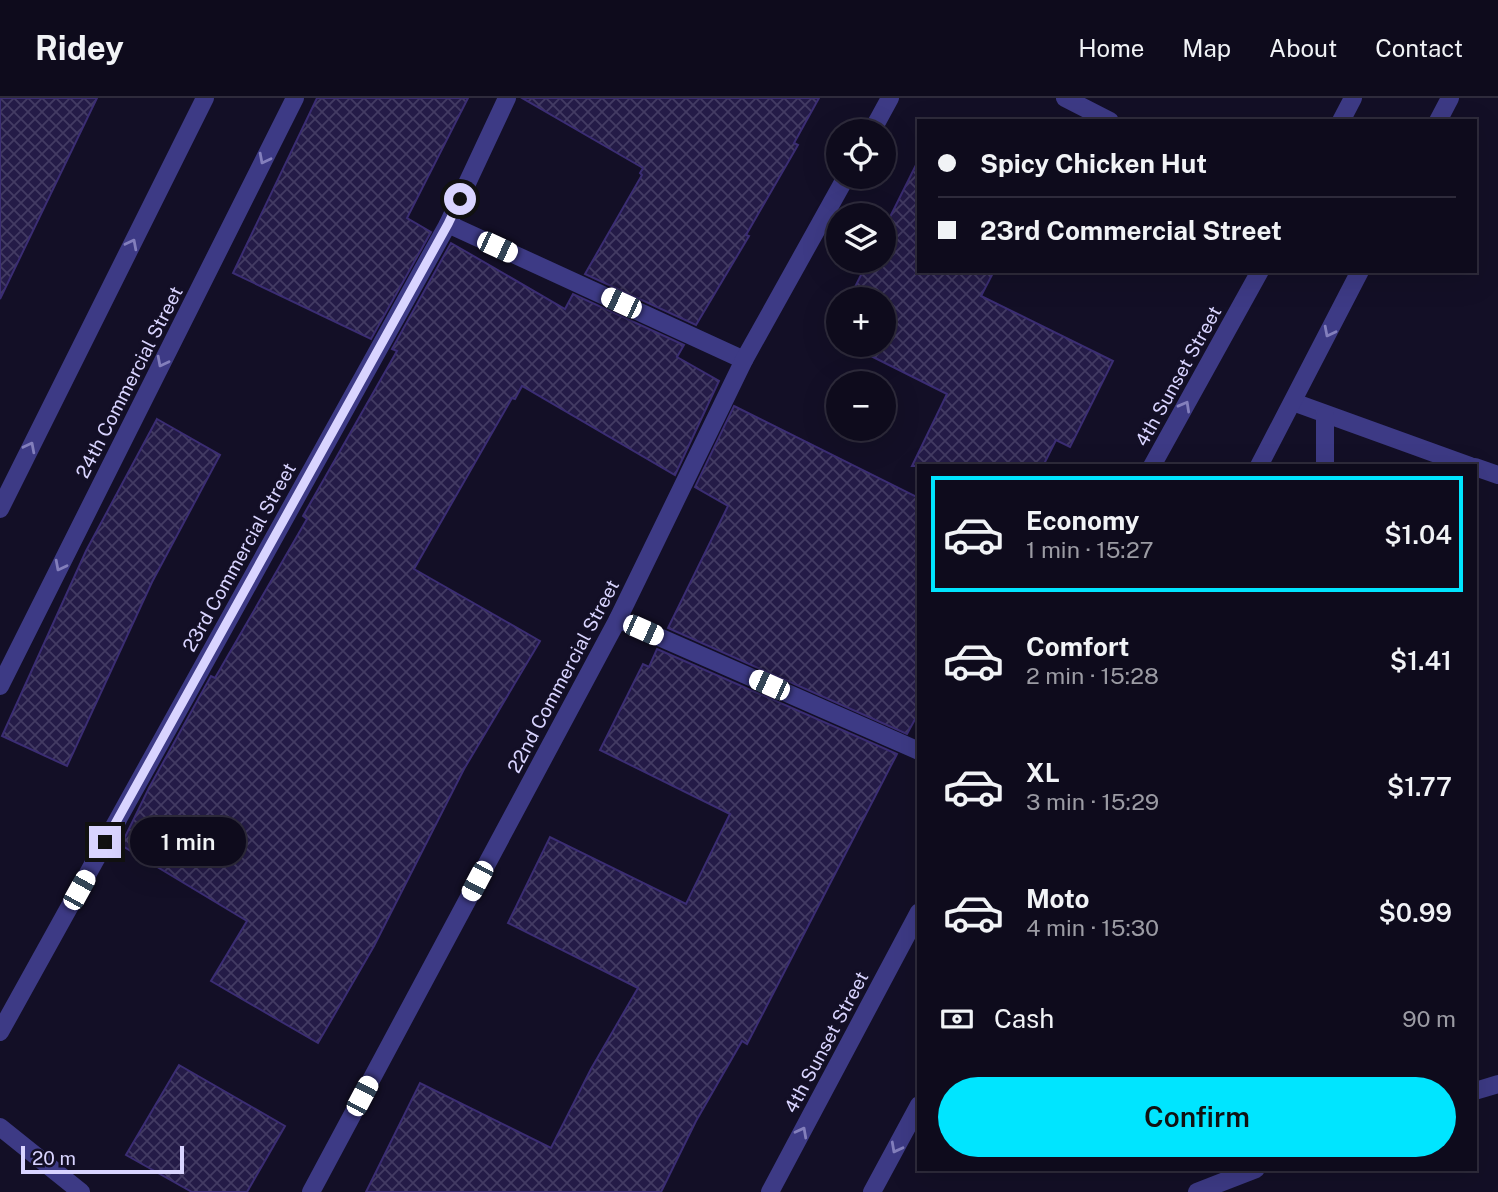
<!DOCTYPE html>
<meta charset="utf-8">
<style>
body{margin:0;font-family:"Public Sans",sans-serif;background:#1c1929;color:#f1f3f6;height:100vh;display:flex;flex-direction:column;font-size:26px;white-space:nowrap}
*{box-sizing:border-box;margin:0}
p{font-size:23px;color:#9b9ba3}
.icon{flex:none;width:38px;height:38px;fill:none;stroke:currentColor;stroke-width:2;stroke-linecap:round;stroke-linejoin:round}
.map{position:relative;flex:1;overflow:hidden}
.drawer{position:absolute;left:917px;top:366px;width:560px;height:707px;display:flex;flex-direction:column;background:#0e0b1c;border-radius:0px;box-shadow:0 7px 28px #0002,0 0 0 2px #2e2b3b}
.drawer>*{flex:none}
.banner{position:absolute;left:917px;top:21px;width:560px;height:154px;border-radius:0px;box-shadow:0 7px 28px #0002,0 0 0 2px #2e2b3b;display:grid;align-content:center;height:154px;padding:0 21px;background:#0e0b1c}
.buttons{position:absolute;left:826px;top:21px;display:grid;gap:14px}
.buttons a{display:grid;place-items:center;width:70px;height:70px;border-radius:50%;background:#0e0b1c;box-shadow:0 7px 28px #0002,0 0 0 2px #2e2b3b;font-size:35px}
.scale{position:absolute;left:21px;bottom:18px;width:163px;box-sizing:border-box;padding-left:7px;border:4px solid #d9d4ff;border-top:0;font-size:19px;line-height:24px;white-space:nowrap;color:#d9d4ff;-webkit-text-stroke:5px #130f26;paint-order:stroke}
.end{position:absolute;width:32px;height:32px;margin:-16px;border:9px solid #d9d4ff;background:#111;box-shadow:0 0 0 4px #111}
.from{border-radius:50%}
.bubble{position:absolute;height:49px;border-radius:24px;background:#0e0b1c;box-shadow:0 7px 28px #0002,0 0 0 2px #2e2b3b;font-size:23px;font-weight:600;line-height:49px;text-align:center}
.car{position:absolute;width:21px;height:42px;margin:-21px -10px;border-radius:9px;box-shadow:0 0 5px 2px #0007;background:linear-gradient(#fff 24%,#345 0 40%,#fff 0 76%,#345 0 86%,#fff 0)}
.banner b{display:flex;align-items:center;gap:24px;height:66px;font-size:26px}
.banner b+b{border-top:2px solid #2e2b3b}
.banner i{width:18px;height:18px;background:#f1f3f6}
ul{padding:12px 0 0;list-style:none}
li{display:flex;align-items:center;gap:21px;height:116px;margin:0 14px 10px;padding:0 7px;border:4px solid transparent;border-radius:0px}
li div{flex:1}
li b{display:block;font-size:26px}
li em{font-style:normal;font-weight:600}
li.active{border-color:#00e5ff}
li>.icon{width:63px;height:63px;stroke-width:1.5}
.pay{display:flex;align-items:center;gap:18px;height:77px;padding:0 21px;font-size:26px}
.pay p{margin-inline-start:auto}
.primary-button{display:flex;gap:14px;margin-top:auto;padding:14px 21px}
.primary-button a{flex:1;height:80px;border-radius:42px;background:#00e5ff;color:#111;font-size:28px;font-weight:600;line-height:80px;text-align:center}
header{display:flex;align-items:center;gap:42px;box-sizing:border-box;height:98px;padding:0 35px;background:#0e0b1c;border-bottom:2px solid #2e2b3b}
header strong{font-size:33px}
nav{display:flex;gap:38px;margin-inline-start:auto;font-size:24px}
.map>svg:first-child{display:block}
.building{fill:url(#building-cross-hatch);stroke:#3b2d73;stroke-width:2}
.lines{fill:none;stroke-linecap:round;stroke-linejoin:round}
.minor{stroke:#3d3a85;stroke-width:18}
.oneway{stroke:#837fbc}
.route{stroke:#d9d4ff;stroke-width:9}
.labels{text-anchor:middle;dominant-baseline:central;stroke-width:6;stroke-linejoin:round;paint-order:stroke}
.street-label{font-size:19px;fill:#d9d4ff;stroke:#130f26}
</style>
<header>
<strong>Ridey</strong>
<nav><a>Home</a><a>Map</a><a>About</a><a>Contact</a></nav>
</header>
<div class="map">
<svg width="1498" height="1094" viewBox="0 0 1498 1094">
<defs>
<pattern id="building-cross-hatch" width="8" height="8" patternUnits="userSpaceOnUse" patternTransform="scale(1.75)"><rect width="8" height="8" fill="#241b47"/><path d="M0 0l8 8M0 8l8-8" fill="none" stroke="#433b63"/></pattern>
</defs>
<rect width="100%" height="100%" fill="#130f26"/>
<!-- building -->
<g class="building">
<path d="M 0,0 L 97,0 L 0,201 Z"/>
<path d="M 317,0 L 468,0 L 407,120 L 431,134 L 371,241 L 233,175 Z"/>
<path d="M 522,0 L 819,0 L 794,45 L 798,47 L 746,137 L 749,138 L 696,227 L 585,176 L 642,77 L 640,75 L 643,70 Z"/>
<path d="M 919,61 L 919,173 L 994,173 L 981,198 L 1113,263 L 1070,349 L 1056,342 L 1043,368 L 912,368 L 947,296 L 849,247 L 884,247 L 884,201 L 849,201 L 868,163 L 884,163 L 884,131 Z"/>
<path d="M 451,145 L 565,211 L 573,196 L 684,247 L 677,259 L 719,283 L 675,377 L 522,288 L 515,301 L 512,300 L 414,471 L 540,543 L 464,671 L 374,848 L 318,945 L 211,883 L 247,823 L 121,747 L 149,690 L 190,616 L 211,578 L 215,580 L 307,421 L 303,418 L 397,253 L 392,251 Z"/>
<path d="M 734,308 L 919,400 L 919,614 L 907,636 L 668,530 L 728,408 L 695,389 Z"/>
<path d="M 157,321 L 220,357 L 152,484 L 67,668 L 2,638 L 86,453 Z"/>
<path d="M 657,551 L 897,656 L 747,946 L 742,943 L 696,1023 L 661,1094 L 366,1094 L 420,985 L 551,1050 L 591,971 L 638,890 L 508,825 L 550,739 L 686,806 L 730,716 L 600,652 L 643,566 L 649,569 Z"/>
<path d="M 179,967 L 285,1028 L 247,1094 L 192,1094 L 126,1057 Z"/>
</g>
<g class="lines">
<!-- minor -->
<g class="minor">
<path d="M 1065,0 L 1110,23"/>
<path d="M 1341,23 L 1353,0"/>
<path d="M 1438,23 L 1450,0"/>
<path d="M 872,33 L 890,0"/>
<path d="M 448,126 L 744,262"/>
<path d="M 1293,304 L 1470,368"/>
<path d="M 1152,368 L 1260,173"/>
<path d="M 1259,368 L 1360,173"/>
<path d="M 1325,368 L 1325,317"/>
<path d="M 1475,369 L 1498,377"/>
<path d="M 0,411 L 205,0"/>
<path d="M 618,521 L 919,653"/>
<path d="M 0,588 L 295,0"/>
<path d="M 0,934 L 448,126 L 507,0"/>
<path d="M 1475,993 L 1498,986"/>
<path d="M 0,1029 L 81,1094"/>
<path d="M 311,1094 L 618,521 L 744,262 L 846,79"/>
<path d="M 770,1094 L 919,814"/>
<path d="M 872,1094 L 919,1007"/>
<path d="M 1197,1094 L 1256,1071"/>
</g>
</g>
<!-- one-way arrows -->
<defs><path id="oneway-chevron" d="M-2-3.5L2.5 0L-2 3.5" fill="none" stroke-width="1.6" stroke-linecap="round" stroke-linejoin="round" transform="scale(1.75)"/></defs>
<g class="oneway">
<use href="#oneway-chevron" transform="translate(264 61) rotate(117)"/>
<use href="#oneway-chevron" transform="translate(132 146) rotate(-63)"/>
<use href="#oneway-chevron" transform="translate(1329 234) rotate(117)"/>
<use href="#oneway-chevron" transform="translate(162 264) rotate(117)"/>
<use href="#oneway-chevron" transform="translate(1185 308) rotate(-61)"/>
<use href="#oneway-chevron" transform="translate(30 349) rotate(-63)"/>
<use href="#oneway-chevron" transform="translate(60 468) rotate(117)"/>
<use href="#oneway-chevron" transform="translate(802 1034) rotate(-62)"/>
<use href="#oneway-chevron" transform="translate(896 1050) rotate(118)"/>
</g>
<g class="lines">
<!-- route -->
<path class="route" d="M 105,744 L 448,126 L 460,101"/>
</g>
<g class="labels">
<!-- street labels -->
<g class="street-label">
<text transform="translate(1178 278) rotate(-61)">4th Sunset Street</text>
<text transform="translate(129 284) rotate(-63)">24th Commercial Street</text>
<text transform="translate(239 459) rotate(-61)">23rd Commercial Street</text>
<text transform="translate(563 578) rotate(-62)">22nd Commercial Street</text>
<text transform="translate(826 944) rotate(-62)">4th Sunset Street</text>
</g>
</g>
</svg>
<div class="buttons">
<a><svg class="icon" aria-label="locate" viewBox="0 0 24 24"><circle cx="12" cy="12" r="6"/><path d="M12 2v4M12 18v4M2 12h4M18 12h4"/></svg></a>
<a><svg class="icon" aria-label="layers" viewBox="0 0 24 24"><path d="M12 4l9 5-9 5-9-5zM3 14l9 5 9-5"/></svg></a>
<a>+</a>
<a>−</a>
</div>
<div class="scale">20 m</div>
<i class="end from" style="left:460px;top:101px"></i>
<i class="end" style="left:105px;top:744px"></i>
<div class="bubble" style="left:130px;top:719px;width:116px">1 min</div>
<i class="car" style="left:497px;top:149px;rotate:115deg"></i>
<i class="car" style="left:621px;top:205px;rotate:295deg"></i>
<i class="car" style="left:643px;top:532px;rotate:114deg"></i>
<i class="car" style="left:769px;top:587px;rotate:294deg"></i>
<i class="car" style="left:477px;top:783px;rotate:208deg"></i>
<i class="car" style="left:79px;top:792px;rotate:29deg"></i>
<i class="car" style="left:362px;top:998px;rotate:28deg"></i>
<div class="banner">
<b><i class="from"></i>Spicy Chicken Hut</b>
<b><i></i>23rd Commercial Street</b>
</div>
<section class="drawer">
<ul>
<li class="active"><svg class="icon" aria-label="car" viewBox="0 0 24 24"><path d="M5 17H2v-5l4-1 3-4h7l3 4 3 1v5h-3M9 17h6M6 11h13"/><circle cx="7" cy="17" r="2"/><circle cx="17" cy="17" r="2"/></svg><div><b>Economy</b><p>1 min · 15:27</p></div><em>$1.04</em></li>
<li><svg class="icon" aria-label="car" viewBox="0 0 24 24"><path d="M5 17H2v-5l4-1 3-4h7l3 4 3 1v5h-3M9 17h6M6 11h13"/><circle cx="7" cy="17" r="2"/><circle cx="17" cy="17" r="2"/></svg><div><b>Comfort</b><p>2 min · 15:28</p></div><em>$1.41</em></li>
<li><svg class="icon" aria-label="car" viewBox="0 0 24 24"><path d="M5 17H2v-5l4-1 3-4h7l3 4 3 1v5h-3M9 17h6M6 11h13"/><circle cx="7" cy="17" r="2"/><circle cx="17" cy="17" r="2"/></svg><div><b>XL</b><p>3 min · 15:29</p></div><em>$1.77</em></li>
<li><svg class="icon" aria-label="car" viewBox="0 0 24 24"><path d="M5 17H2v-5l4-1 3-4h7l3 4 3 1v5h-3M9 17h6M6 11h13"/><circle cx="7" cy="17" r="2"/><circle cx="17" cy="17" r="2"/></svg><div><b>Moto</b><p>4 min · 15:30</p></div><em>$0.99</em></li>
</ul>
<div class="pay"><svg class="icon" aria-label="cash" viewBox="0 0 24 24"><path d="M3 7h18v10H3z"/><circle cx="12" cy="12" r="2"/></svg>Cash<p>90 m</p></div>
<div class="primary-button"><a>Confirm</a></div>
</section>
</div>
